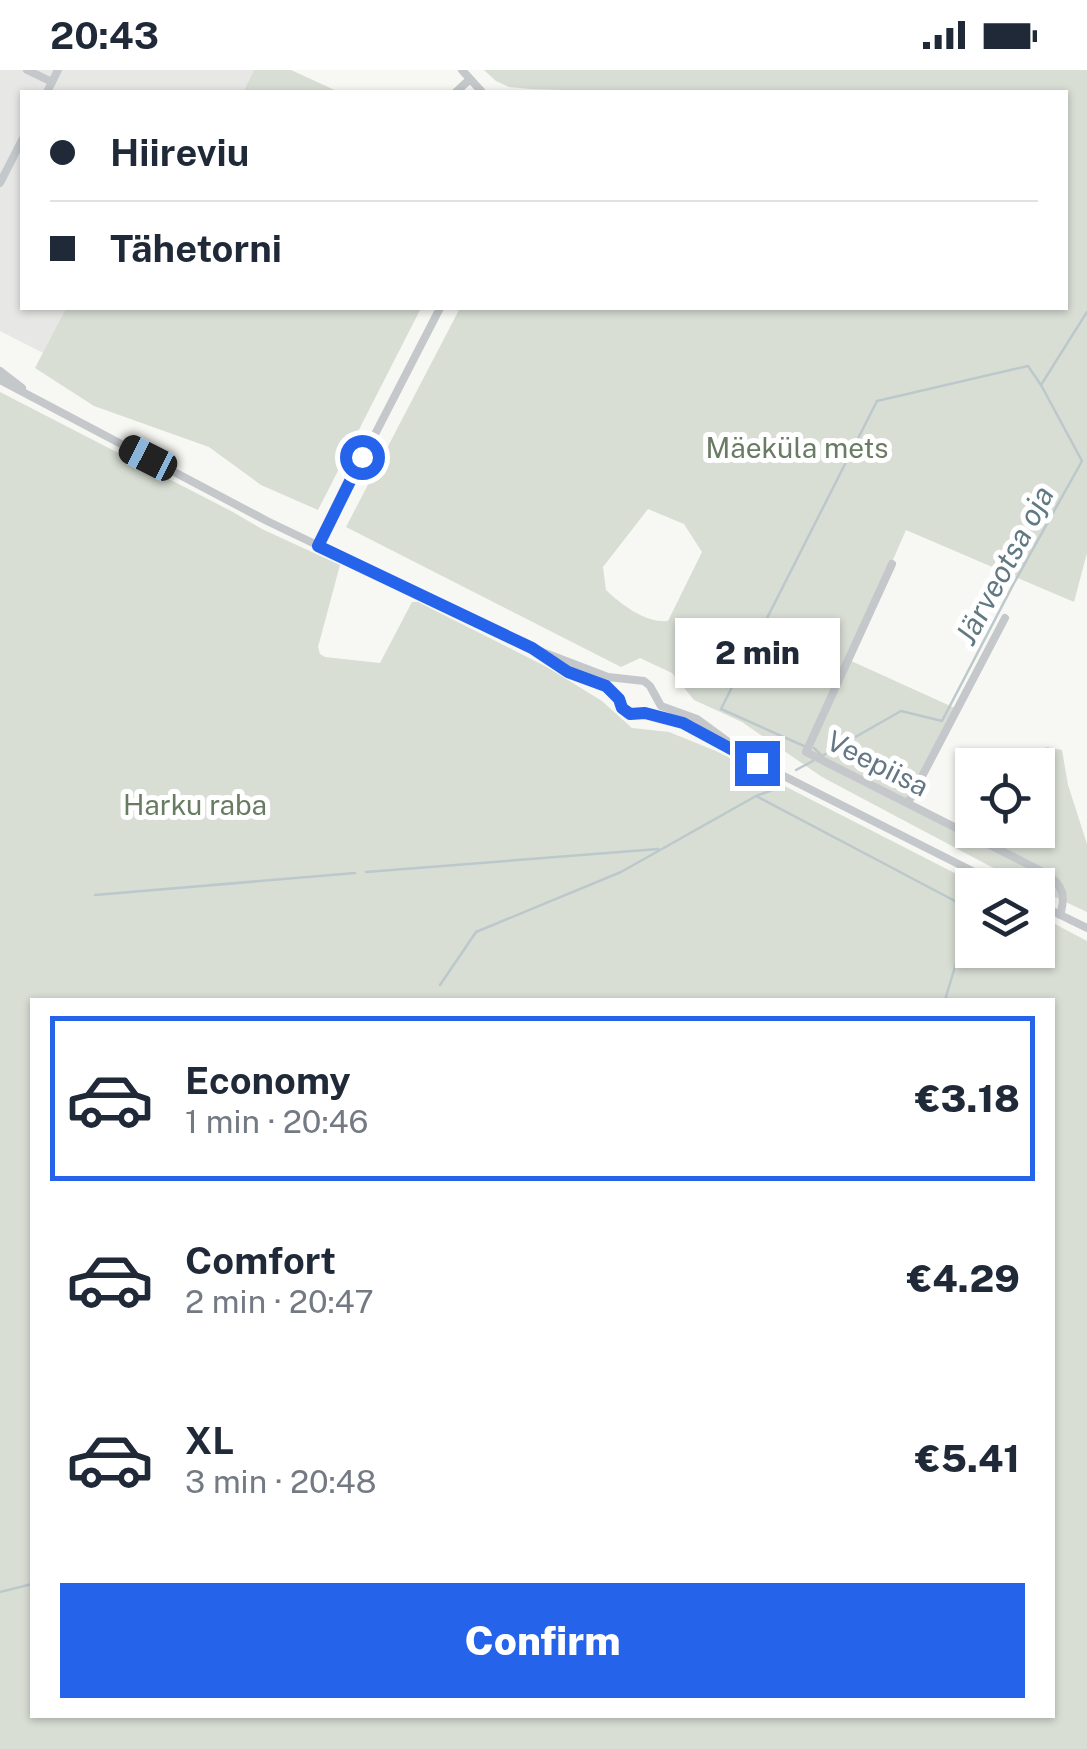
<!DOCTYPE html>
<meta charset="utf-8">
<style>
body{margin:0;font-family:"Public Sans",sans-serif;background:#f6f6f7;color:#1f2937;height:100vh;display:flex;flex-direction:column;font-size:38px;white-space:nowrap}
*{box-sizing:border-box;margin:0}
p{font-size:32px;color:#747a83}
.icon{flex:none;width:55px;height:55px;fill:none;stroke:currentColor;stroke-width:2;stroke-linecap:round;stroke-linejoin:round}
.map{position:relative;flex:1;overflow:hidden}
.sheet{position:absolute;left:30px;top:928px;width:1025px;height:720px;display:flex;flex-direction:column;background:#fff;border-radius:0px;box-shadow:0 2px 8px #0004}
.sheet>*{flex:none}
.hud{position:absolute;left:20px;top:20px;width:1048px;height:220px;border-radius:0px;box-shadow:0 2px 8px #0004;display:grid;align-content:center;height:220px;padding:0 30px;background:#fff}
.buttons{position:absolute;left:955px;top:678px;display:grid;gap:20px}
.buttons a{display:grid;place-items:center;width:100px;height:100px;border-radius:0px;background:#fff;box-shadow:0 2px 8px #0004;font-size:50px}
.end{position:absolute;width:45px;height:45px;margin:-22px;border:12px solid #2563eb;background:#fff;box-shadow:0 0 0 5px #fff}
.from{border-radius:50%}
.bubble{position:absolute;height:70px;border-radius:0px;background:#fff;box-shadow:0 2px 8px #0004;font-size:32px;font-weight:800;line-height:70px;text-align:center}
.car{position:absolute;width:30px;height:60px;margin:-30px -15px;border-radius:12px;box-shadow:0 0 8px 2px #0007;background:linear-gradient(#222 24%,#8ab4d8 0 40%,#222 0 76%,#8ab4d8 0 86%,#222 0)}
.hud b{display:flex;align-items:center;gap:35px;height:95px;font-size:38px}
.hud b+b{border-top:2px solid #e0e1e3}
.hud i{width:25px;height:25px;background:#1f2937}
ul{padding:18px 0 0;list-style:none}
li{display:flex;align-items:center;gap:30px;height:165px;margin:0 20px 15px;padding:0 10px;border:5px solid transparent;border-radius:0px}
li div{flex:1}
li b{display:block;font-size:38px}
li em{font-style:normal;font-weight:800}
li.current{border-color:#2563eb}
li>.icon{width:90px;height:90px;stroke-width:1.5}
.primary-button{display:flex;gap:20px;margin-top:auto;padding:20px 30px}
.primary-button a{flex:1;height:115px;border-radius:0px;background:#2563eb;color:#fff;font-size:40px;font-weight:800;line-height:115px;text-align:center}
.status{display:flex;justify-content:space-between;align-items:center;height:70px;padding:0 50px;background:#fff;direction:ltr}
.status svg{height:28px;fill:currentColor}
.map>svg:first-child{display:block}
.built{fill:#e7e8e6}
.green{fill:#d8ded4;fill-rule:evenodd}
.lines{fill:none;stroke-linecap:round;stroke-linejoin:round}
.stream{stroke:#bcc8cc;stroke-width:2.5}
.minor{stroke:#c4c8cb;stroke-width:8}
.route{stroke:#2563eb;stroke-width:12}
.labels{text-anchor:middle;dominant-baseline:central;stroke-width:10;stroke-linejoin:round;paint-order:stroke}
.park-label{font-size:28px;fill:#697c63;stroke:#fff}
.street-label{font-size:28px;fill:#647785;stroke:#fff}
.water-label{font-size:30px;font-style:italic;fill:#607982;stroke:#fff}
</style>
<div class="status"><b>20:43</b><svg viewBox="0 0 49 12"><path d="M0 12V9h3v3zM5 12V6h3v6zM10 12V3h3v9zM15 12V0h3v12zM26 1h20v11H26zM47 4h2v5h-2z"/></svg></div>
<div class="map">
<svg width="1087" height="1679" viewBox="0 0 1087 1679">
<rect width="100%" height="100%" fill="#f7f7f3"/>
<!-- built -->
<path class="built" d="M 0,0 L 254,0 L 243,22 L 22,22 L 22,238 L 66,238 L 43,283 L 0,261 Z"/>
<!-- green -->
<g class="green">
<path d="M 254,0 L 291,0 L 339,22 L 243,22 Z"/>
<path d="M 484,0 L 1087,0 L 1087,483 L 1074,532 L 906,460 L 849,590 L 957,639 L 908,733 L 979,769 L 984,760 L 1038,760 L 1038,697 L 1046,677 L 1062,680 L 1068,715 L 1087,774 L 1087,842 L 1038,819 L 1038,815 L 1030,815 L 1001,802 L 822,707 L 742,652 L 694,630 L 672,603 L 640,588 L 621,597 L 346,457 L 460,238 L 1065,238 L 1065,22 L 636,22 L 531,19 L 509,17 L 496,11 ZM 648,439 L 684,454 L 702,482 L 668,551 C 645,553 622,535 606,520 L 603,497 Z"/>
<path d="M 66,238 L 421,238 L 318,440 L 261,415 L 209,377 L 94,336 L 35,298 Z"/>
<path d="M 0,322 L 231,441 L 262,459 L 340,495 L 318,577 L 320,584 L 325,587 L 380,593 L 412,532 L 418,532 L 545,596 L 602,631 L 632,658 L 669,662 L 716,681 L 978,815 L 972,815 L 972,880 L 1038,880 L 1038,845 L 1087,871 L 1087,1679 L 0,1679 ZM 1052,930 L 1052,1645 L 32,1645 L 32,930 Z"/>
</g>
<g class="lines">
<!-- stream -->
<g class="stream">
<path d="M 804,676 L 721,639 L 877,331 L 1028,296 L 1041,315"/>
<path d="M 814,678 L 822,686 L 901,641 L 942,651 L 1014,513 L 1082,391 L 1041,315 L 1087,242"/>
<path d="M 796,700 L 813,691"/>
<path d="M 756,726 L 972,840 L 945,930"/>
<path d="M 366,802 L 658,779"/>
<path d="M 95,825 L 355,803"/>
<path d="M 440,915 L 476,862 L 621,802 L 756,726 L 784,716"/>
<path d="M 0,1522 L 32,1514"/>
</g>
<!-- minor -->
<g class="minor">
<path d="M 27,0 L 52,12"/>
<path d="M 462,0 L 482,22"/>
<path d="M 47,22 L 58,0"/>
<path d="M 456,22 L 469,10"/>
<path d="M 0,113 L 22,70"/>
<path d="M 0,301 L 22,318"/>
<path d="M 0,310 L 267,451 L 532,578 L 608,607 L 644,611 L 650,616 L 661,636 L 697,649 L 757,693"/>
<path d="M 318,475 L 440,238"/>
<path d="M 892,494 L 806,682 L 1047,804 C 1063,816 1066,825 1060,845"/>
<path d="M 546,588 L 576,606 L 606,615 L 619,629 L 623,638 L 630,644 L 645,643 L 683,653 L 729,677"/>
<path d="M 754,691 L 1000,815"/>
<path d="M 908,733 L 1005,548"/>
<path d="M 1038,834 L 1087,858"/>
</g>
</g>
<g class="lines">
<!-- route -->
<path class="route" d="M 362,387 L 318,476 L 532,578 L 568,602 L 606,616 L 619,629 L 622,638 L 630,644 L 645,643 L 683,653 L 757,693"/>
</g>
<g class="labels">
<!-- park labels -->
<g class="park-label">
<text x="797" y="377">Mäeküla mets</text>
<text x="195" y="734">Harku raba</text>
</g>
<!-- street labels -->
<g class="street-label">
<text transform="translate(878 693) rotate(27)">Veepiisa</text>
</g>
<!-- water labels -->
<g class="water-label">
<text transform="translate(1004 495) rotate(-62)">Järveotsa oja</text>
</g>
</g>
</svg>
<div class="buttons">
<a><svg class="icon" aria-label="locate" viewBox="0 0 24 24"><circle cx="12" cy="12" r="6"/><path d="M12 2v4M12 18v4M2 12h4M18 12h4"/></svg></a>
<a><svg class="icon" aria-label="layers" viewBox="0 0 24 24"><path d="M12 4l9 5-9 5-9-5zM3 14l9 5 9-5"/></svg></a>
</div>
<i class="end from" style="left:362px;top:387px"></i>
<i class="end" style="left:757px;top:693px"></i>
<div class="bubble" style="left:675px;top:548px;width:165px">2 min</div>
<i class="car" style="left:148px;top:388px;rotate:297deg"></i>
<div class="hud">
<b><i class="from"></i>Hiireviu</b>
<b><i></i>Tähetorni</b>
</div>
<section class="sheet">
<ul>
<li class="current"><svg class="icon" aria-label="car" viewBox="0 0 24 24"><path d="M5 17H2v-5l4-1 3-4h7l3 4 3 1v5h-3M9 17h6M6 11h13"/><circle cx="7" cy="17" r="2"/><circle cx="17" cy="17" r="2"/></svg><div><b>Economy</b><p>1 min · 20:46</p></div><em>€3.18</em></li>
<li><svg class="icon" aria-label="car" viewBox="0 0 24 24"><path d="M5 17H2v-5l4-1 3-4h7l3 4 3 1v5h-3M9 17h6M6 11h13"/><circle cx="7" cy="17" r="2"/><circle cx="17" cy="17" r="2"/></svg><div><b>Comfort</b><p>2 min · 20:47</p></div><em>€4.29</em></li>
<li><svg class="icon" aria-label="car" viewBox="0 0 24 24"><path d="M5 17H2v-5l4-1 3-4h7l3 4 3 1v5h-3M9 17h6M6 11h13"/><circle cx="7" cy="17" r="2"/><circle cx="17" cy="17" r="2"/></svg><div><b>XL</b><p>3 min · 20:48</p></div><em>€5.41</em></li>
</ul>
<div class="primary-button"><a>Confirm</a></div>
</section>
</div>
